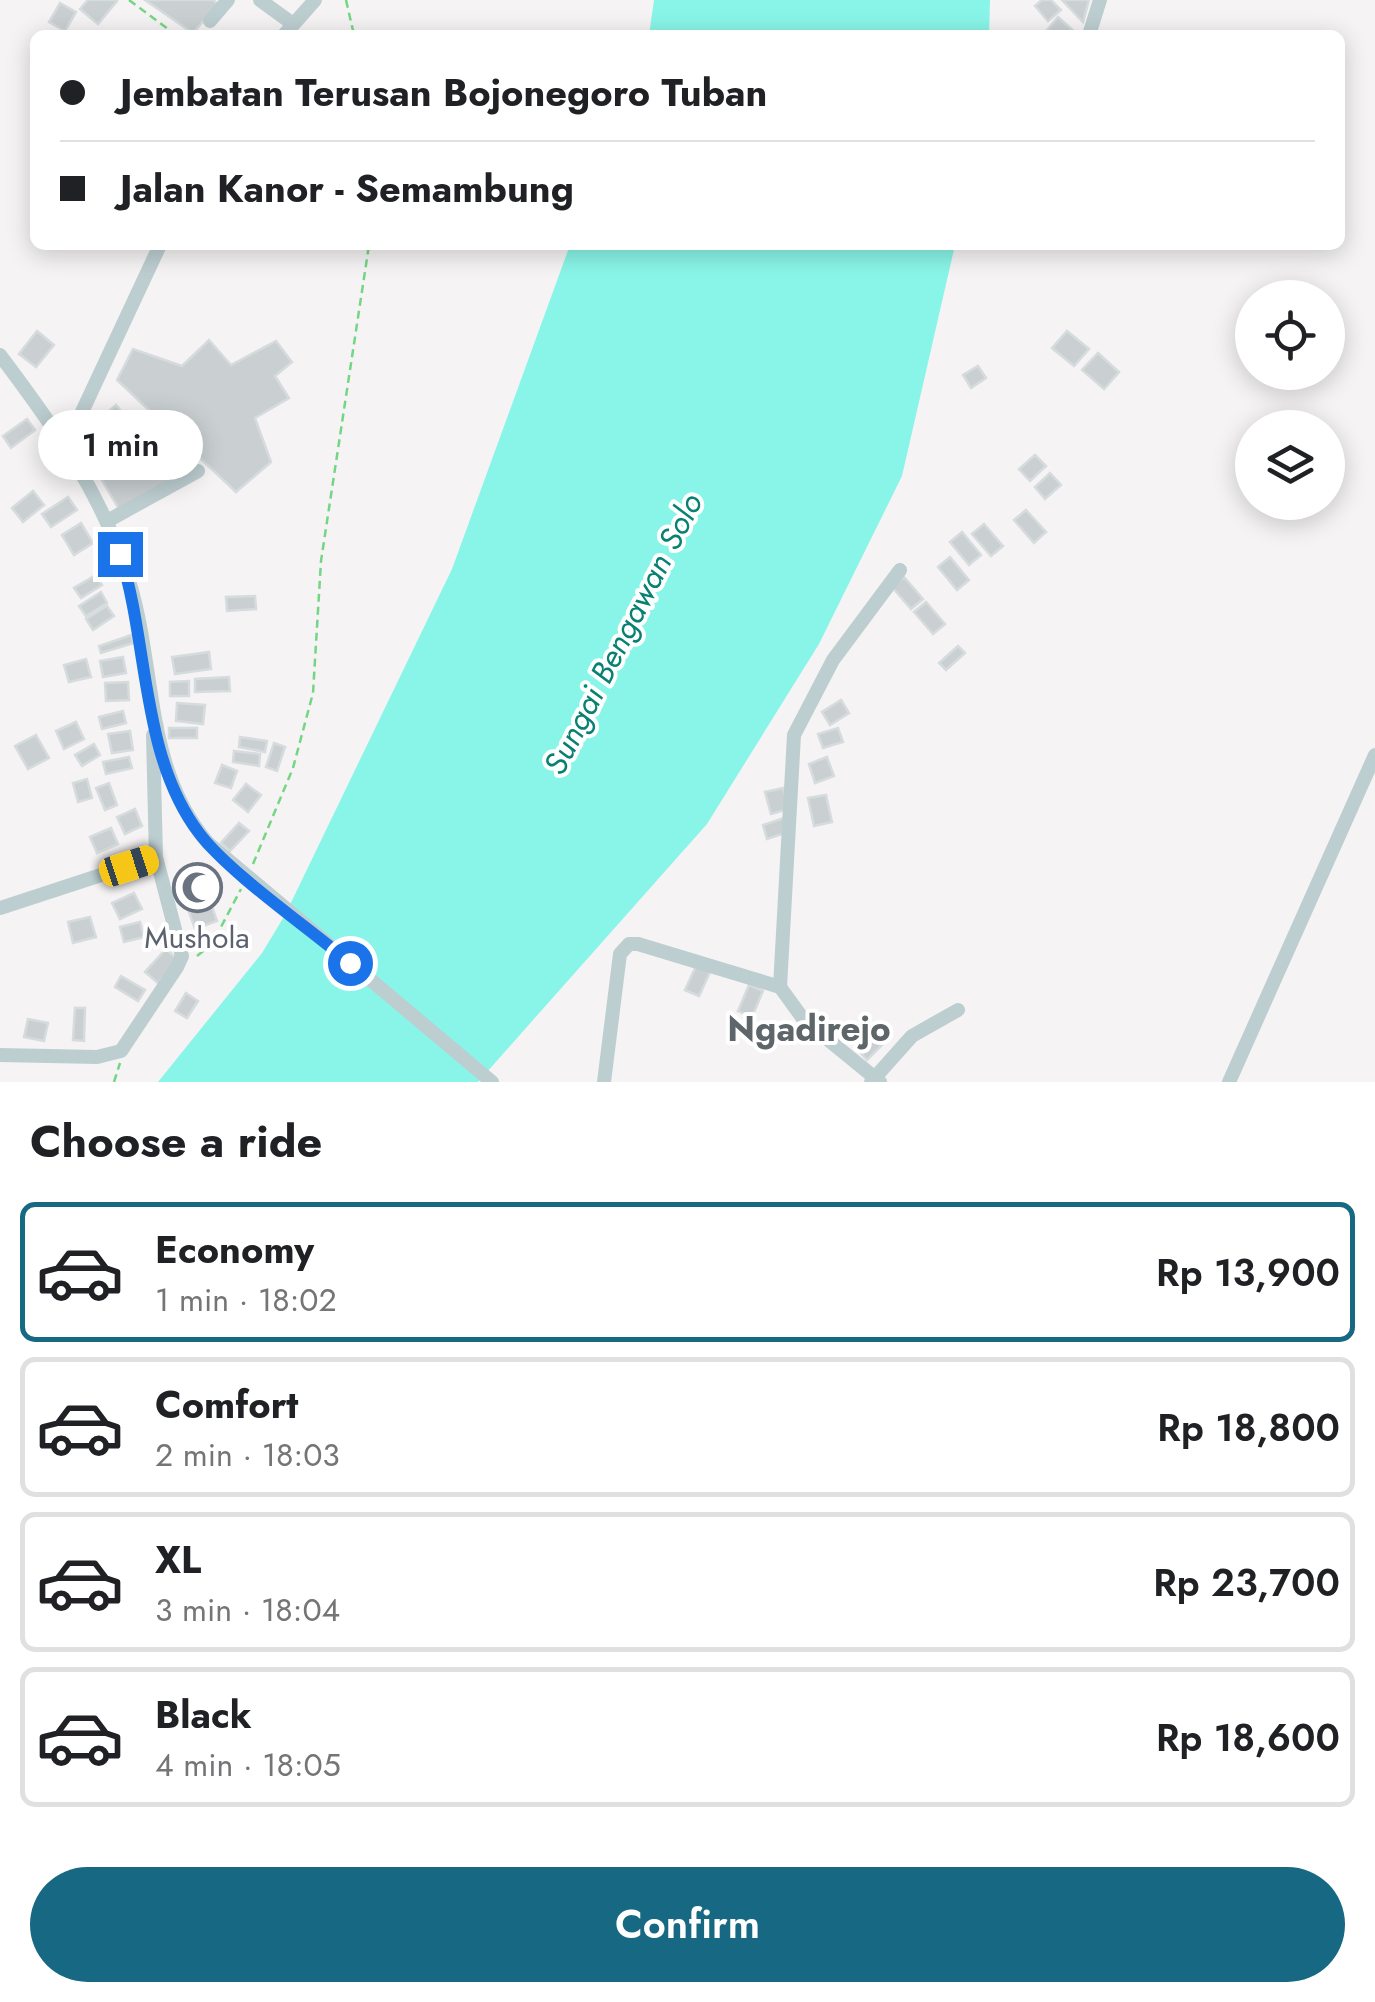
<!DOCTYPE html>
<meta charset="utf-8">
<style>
body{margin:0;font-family:Jost,sans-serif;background:#f6f6f6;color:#202124;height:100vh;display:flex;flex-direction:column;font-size:38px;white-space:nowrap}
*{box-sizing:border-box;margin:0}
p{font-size:32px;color:#757577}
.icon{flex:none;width:55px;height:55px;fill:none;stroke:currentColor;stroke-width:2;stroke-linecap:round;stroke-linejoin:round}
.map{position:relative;height:1082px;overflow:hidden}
.panel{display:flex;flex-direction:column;background:#fff;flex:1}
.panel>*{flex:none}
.hud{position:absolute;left:30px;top:30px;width:1315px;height:220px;border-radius:15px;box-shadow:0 5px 25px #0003;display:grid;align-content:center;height:220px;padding:0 30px;background:#fff}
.controls{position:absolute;left:1235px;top:280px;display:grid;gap:20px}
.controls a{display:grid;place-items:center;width:110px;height:110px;border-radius:50%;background:#fff;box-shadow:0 5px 25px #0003;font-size:50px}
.end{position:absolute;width:45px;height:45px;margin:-22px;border:12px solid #1a73e8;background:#fff;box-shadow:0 0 0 5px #fff}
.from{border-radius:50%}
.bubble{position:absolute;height:70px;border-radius:35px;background:#fff;box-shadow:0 5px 25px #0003;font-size:32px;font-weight:600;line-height:70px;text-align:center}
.car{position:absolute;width:30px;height:60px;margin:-30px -15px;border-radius:12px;box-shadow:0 0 8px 2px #0007;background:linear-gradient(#f5c518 24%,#345 0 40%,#f5c518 0 76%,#345 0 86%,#f5c518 0)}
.hud b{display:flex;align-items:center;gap:35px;height:95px;font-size:38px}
.hud b+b{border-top:2px solid #e0e0e0}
.hud i{width:25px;height:25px;background:#202124}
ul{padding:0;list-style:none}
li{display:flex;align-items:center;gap:30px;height:140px;margin:0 20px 15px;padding:0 10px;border:5px solid #e0e0e0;border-radius:15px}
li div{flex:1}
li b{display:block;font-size:38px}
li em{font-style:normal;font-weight:600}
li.active{border-color:#176983}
li>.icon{width:90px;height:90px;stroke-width:1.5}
h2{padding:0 30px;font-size:45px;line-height:120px}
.action{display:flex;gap:20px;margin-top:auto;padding:20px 30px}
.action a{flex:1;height:115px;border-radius:60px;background:#176983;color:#fff;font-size:40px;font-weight:600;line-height:115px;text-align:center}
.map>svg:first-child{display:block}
.water{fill:#89f5e8}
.building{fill:#cad0d2;stroke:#d6dbde;stroke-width:2.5}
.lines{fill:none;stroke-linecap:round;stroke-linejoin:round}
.path{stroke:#74d685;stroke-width:2.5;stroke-dasharray:8 5;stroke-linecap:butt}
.minor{stroke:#bdced0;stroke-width:14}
.minor-bridge{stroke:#bdced0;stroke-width:14}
.route{stroke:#1a73e8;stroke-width:12}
.labels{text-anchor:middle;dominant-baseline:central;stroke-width:8;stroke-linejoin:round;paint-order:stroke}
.worship-label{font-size:30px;fill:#5b616d;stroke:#fff}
.water-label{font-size:32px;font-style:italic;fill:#068172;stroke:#fff}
.quarter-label{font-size:35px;font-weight:bold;fill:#5e6669;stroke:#fff}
</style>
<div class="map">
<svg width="1375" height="1082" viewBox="0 0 1375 1082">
<rect width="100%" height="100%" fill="#f5f3f4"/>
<!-- water -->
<g class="water">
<path d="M 654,0 L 990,0 L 989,35 L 649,35 Z"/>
<path d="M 570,245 L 955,245 L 902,476 L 819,644 L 707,824 L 478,1082 L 158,1082 L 262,953 L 285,915 L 452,569 Z"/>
</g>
<!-- building -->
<g class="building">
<path d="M 88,0 L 116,0 L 117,1 L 98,24 L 80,9 Z"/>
<path d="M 145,0 L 213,0 L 218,4 L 193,33 Z"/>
<path d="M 1042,0 L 1051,0 L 1061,10 L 1048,21 L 1035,6 Z"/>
<path d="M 1062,0 L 1089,0 L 1083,22 Z"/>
<path d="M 60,3 L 76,12 L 65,31 L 49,22 Z"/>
<path d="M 1058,17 L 1077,34 L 1076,35 L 1043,35 Z"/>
<path d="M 37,331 L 54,345 L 36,367 L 19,354 Z"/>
<path d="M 1067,331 L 1089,349 L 1074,366 L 1052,348 Z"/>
<path d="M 209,340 L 231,365 L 276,341 L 292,362 L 275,376 L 289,398 L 255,418 L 271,462 L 236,492 L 117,380 L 133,349 L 182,366 Z"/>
<path d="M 1098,353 L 1119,372 L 1104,389 L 1082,370 Z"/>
<path d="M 978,366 L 986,378 L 971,388 L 963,375 Z"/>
<path d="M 116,405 L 126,417 L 110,431 L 100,419 Z"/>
<path d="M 138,414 L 187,478 L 119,509 L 89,458 Z"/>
<path d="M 27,419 L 35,430 L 11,448 L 3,436 Z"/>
<path d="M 99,426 L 108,437 L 89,453 L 80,442 Z"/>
<path d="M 1035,455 L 1046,466 L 1030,481 L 1019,469 Z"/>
<path d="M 1050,473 L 1061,485 L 1045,499 L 1035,487 Z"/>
<path d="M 33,491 L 44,505 L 23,522 L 12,508 Z"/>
<path d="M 68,497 L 77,510 L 51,527 L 42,514 Z"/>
<path d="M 1026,510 L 1046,532 L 1034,543 L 1014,520 Z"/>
<path d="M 81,523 L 93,543 L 74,555 L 62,535 Z"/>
<path d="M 984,524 L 1003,546 L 991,556 L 972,534 Z"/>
<path d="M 962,532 L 981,555 L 969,565 L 950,542 Z"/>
<path d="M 950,557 L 969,580 L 957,590 L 938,567 Z"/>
<path d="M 96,575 L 102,585 L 81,598 L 74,588 Z"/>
<path d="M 904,577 L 923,599 L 911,609 L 892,587 Z"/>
<path d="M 101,592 L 107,603 L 86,616 L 79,606 Z"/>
<path d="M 255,596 L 256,609 L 227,611 L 226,597 Z"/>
<path d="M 926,602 L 945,624 L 933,634 L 914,612 Z"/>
<path d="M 107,606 L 114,616 L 93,630 L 86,619 Z"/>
<path d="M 131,635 L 134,643 L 101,653 L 99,646 Z"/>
<path d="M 958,646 L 965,653 L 946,670 L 939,663 Z"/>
<path d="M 209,652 L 211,669 L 175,674 L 172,657 Z"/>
<path d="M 123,657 L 126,673 L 103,677 L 100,661 Z"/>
<path d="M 86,659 L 91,677 L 69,682 L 64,665 Z"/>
<path d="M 229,677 L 230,691 L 195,692 L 195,679 Z"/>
<path d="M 189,681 L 189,696 L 170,696 L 170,682 Z"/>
<path d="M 128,682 L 129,700 L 106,701 L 105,683 Z"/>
<path d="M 841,700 L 849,713 L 830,725 L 822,712 Z"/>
<path d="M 177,703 L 205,705 L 203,724 L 176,721 Z"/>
<path d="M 123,711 L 126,723 L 102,729 L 99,717 Z"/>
<path d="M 76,722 L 84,739 L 64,749 L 56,731 Z"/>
<rect x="169" y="728" width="28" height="10"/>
<path d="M 838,728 L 843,742 L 823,748 L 818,734 Z"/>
<path d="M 130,731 L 133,750 L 112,753 L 108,734 Z"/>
<path d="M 36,735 L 49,758 L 28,769 L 15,746 Z"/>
<path d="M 240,737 L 267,741 L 265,752 L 239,747 Z"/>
<path d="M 274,743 L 285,747 L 277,771 L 266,767 Z"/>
<path d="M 94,744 L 100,755 L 82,766 L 75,755 Z"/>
<path d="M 234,751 L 260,754 L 259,766 L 233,762 Z"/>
<path d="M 129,757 L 132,768 L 106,774 L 103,762 Z"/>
<path d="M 827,757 L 834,776 L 815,783 L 809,764 Z"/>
<path d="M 222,765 L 237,771 L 231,788 L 215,783 Z"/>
<path d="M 87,779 L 92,798 L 78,802 L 73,783 Z"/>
<path d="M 109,783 L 117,805 L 105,810 L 96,788 Z"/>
<path d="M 246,784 L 261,795 L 248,812 L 233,800 Z"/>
<path d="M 783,788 L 789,809 L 771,814 L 765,792 Z"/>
<path d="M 826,795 L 832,822 L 814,826 L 808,798 Z"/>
<path d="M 135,809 L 142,826 L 125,834 L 117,817 Z"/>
<path d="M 784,818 L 789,832 L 767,839 L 763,825 Z"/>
<path d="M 239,823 L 249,831 L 230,851 L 221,843 Z"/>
<path d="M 111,828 L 118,844 L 97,853 L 90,837 Z"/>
<path d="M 202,877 L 208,893 L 191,899 L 185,882 Z"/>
<path d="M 134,893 L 142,909 L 120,919 L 112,903 Z"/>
<path d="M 210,901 L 217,921 L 195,929 L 188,909 Z"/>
<path d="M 90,917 L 96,937 L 73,943 L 68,922 Z"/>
<path d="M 140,922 L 144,937 L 124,942 L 120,927 Z"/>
<path d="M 166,949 L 178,960 L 158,983 L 145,972 Z"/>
<path d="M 697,964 L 711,970 L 699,996 L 685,990 Z"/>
<path d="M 121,976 L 145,990 L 138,1001 L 115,987 Z"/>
<path d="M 749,985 L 763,991 L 752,1017 L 738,1011 Z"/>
<path d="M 186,993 L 198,1001 L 187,1018 L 175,1011 Z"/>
<path d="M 75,1008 L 85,1008 L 84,1041 L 73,1040 Z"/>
<path d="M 28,1019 L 48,1023 L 44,1041 L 24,1037 Z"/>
<path d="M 873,1036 L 882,1045 L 867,1060 L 858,1050 Z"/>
</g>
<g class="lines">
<!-- path -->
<g class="path">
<path d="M 129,0 L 176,35"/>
<path d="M 346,0 L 354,35"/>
<path d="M 253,864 L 293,768 L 313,693 L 321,561 L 369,245"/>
<path d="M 197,956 L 212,944 L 241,889"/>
<path d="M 114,1082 L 120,1063"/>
</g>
<!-- minor -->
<g class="minor">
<path d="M 260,0 L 293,24"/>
<path d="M 210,21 L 228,0"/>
<path d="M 284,35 L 315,0"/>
<path d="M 1089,35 L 1100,0"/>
<path d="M 0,355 C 55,428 104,496 130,584 C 156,671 145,771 208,843"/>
<path d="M 67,444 L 160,245"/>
<path d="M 109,520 L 198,471"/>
<path d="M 0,908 L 156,857"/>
<path d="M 780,987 L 794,735 L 833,660 L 900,570"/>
<path d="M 0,1055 L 97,1057 L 121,1051 L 177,967 L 182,956 L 156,857 L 153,735"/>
<path d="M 604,1082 L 620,954 L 629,944 L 638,944 L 780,987 L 804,1020 L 880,1082"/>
<path d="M 871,1082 L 912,1036 L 958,1010"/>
<path d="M 1229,1082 L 1375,755"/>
</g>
<!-- minor-bridge -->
<path class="minor-bridge" d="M 208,843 L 492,1082"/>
</g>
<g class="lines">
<!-- route -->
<path class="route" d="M 120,554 C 149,643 140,755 199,833 C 229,873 309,928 350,963"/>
</g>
<!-- icons -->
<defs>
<symbol id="mosque-ring" viewBox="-11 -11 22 22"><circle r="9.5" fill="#fff" stroke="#6b7280" stroke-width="1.5"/><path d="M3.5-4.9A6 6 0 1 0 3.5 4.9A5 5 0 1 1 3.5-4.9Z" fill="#6b7280"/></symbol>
</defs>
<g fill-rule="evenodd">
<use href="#mosque-ring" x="170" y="860" width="55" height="55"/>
</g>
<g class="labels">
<!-- worship labels -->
<g class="worship-label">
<text x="197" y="937">Mushola</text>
</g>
<!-- water labels -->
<g class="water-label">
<text transform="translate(623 634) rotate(-63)">Sungai Bengawan Solo</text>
</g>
<!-- quarter labels -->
<g class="quarter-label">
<text x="809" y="1029">Ngadirejo</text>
</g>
</g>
</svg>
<div class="controls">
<a><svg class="icon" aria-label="locate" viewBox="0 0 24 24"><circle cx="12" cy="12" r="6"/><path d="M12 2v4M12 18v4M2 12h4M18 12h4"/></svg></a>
<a><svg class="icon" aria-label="layers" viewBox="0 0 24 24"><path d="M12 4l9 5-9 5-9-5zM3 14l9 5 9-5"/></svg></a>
</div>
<i class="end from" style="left:350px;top:963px"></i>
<i class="end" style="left:120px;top:554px"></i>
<div class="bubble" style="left:38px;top:410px;width:165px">1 min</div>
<i class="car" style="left:129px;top:866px;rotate:72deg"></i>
<div class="hud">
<b><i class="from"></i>Jembatan Terusan Bojonegoro Tuban</b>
<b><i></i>Jalan Kanor - Semambung</b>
</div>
</div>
<section class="panel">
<h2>Choose a ride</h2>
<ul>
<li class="active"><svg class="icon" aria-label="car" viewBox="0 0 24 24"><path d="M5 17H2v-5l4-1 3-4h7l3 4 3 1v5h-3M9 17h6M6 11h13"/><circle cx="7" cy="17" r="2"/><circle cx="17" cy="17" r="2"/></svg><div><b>Economy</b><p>1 min · 18:02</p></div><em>Rp 13,900</em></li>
<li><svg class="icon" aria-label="car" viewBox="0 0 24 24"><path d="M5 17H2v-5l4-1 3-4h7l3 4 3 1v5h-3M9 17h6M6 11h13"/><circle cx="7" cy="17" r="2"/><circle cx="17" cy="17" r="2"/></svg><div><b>Comfort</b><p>2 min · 18:03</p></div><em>Rp 18,800</em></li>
<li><svg class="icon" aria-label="car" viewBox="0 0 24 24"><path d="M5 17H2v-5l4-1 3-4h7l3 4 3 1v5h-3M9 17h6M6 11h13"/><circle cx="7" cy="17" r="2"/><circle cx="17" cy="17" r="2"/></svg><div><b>XL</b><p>3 min · 18:04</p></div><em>Rp 23,700</em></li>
<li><svg class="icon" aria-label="car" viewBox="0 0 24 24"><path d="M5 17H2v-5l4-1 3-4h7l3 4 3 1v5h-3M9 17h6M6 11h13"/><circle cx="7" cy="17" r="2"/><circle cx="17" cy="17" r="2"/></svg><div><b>Black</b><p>4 min · 18:05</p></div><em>Rp 18,600</em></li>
</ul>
<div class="action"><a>Confirm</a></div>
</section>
